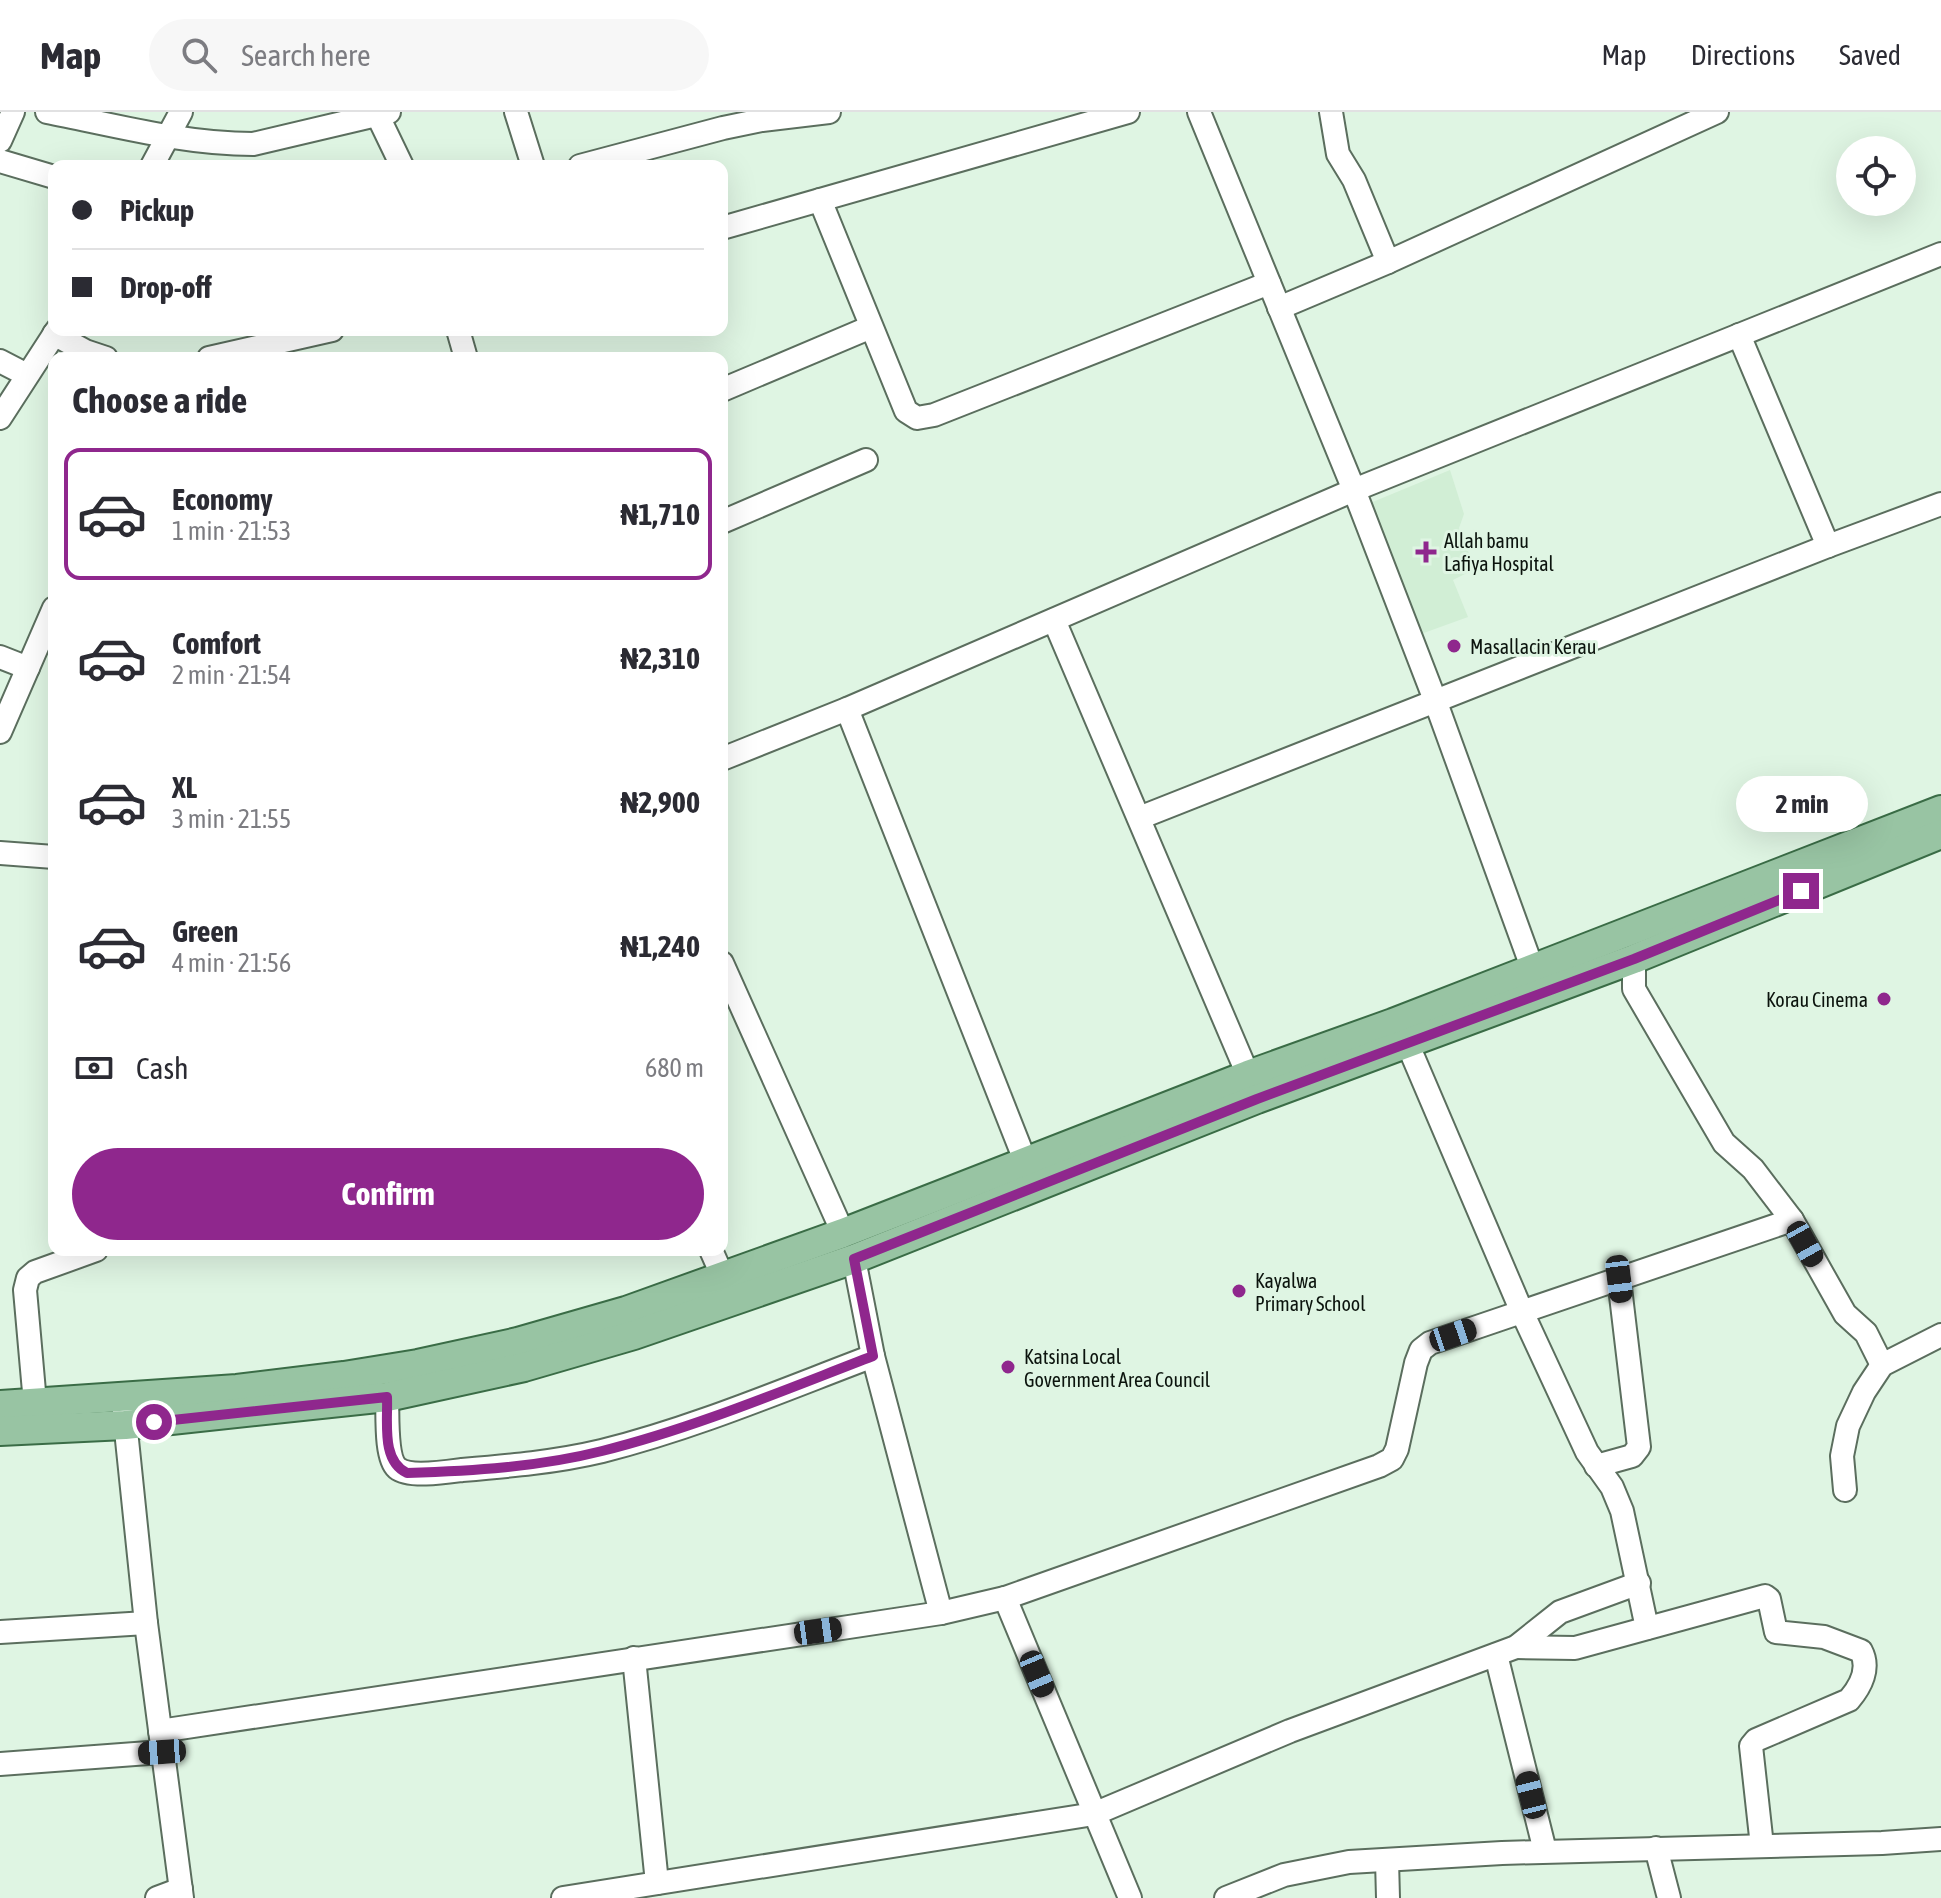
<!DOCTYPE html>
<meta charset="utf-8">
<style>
body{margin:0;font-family:"Asap Condensed",sans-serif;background:#f7f7f7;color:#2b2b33;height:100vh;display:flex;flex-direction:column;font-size:30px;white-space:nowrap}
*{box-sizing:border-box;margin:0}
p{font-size:26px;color:#7c7c81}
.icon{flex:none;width:44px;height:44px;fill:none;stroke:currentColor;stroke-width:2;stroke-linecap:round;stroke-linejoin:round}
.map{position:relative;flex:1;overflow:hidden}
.details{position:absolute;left:48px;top:240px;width:680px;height:904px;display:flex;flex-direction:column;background:#fff;border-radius:16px;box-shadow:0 8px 32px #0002}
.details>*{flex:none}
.guide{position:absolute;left:48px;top:48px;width:680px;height:176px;border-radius:16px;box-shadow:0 8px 32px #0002;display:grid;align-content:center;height:176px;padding:0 24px;background:#fff}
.fabs{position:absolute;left:1836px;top:24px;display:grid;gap:16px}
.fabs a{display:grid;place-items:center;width:80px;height:80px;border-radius:50%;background:#fff;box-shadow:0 8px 32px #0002;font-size:40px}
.end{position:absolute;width:36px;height:36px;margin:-18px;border:10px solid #8f278d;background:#fff;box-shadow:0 0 0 4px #fff}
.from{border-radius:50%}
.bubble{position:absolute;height:56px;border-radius:28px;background:#fff;box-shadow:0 8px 32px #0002;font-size:26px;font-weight:700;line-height:56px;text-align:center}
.car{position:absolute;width:24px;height:48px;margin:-24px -12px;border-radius:10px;box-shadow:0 0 6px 2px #0007;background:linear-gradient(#222 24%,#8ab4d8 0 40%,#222 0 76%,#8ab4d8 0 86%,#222 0)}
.guide b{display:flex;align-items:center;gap:28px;height:76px;font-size:30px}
.guide b+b{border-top:2px solid #e1e1e2}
.guide i{width:20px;height:20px;background:#2b2b33}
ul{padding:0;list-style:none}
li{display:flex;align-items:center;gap:24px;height:132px;margin:0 16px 12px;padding:0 8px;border:4px solid transparent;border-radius:16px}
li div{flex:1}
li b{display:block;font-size:30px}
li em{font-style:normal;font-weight:700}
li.current{border-color:#8f278d}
li>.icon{width:72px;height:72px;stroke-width:1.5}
h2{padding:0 24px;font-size:36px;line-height:96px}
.pay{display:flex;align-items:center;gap:20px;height:88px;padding:0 24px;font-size:30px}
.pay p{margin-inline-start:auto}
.cta{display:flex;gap:16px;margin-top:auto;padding:16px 24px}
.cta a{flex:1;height:92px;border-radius:48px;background:#8f278d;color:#fff;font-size:32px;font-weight:700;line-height:92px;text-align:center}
header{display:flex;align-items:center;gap:48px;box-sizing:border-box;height:112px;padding:0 40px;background:#fff;border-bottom:2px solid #e1e1e2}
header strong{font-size:38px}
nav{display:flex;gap:44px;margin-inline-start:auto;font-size:28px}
.search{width:560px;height:72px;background:#f7f7f7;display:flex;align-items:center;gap:20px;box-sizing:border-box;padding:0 28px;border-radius:44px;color:#7c7c81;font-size:30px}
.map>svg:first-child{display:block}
.built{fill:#d1eed5}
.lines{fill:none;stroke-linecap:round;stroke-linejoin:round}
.minor-casing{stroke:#5b6e5e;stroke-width:26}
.major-casing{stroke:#3a6c46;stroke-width:32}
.minor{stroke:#fff;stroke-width:22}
.major{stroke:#98c4a3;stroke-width:28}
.route{stroke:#8f278d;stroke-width:10}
.poi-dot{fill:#8f278d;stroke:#dff5e3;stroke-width:3}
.labels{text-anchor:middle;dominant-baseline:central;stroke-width:6;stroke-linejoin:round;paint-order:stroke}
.poi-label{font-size:20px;fill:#0b130d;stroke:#dff5e3;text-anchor:start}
</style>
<header>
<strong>Map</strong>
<div class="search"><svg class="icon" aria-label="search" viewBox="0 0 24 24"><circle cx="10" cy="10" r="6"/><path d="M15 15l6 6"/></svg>Search here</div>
<nav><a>Map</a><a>Directions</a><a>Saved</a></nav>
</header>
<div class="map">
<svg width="1941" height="1786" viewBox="0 0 1941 1786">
<rect width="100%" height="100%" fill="#dff5e3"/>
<!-- built -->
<path class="built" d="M 1450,358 L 1464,402 L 1459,416 L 1475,457 L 1453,468 L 1468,505 L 1421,522 L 1363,394 Z"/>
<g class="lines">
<defs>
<g id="minor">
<path d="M 47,0 C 114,13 184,32 253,32 L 389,0"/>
<path d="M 376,0 L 402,54"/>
<path d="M 516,0 L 533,54"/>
<path d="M 1199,0 L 1354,378 L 1435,588 L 1533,858"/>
<path d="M 1331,0 L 1338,42 L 1354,68 L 1388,150"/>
<path d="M 0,29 L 13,0"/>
<path d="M 0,49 L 54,65"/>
<path d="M 152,54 L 181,0"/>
<path d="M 580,54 L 723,16 L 762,8 L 829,0"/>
<path d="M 820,88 L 906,299 L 917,306 L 934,303 L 1269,171"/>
<path d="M 722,116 L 1128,0"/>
<path d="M 1279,196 L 1388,150 L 1717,0"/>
<path d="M 458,218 L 466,246"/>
<path d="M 54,222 L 85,239 L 106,246"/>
<path d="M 1739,223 L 1828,434"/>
<path d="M 209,246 L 332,218"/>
<path d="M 0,249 L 27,263"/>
<path d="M 722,278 L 871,215"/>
<path d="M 0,306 L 57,218"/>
<path d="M 722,410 L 866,348"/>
<path d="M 1054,508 L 1248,963"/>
<path d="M 0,545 L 28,556"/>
<path d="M 847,597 L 1026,1051"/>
<path d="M 0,620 L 54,496"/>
<path d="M 722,647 L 847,597 L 1354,378 L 1941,142"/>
<path d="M 1139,706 L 1828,434 L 1941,392"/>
<path d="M 0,741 L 54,745"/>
<path d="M 1634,847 L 1634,877 L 1724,1031 L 1753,1057 L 1792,1108 L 1845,1202 L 1866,1221 L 1882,1253"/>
<path d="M 722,851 L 843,1121"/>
<path d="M 1408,933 L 1522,1200 L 1587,1340 L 1612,1375 L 1622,1399 L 1647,1516"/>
<path d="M 711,1138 L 722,1163"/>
<path d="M 854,1147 L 873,1244 L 941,1501"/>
<path d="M 387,1285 C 388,1301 385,1345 397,1356 C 409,1366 447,1360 462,1358 C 509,1354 556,1350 602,1339 C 694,1316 783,1278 873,1244"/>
<path d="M 35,1291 L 25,1178 L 28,1166 L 35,1160 L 96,1138"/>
<path d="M 124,1299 L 146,1511 L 182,1786"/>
<path d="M 1596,1354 L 1632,1344 L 1639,1335 L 1619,1167"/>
<path d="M 1845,1378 L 1842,1344 L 1848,1314 L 1864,1280 L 1882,1253 L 1941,1223"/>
<path d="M 1005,1486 L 1130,1786"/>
<path d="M 0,1520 L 146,1511"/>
<path d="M 1516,1535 L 1575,1536 L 1765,1484 L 1769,1487 L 1776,1520 L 1824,1525 L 1861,1539 C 1870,1556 1861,1574 1849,1588 L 1756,1628 L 1751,1634 L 1762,1734"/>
<path d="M 1496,1543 L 1545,1739"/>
<path d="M 634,1546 L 657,1771"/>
<path d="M 160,1619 L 941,1501 L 1005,1486 L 1379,1354 L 1392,1347 L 1397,1337 L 1416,1251 L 1421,1238 L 1430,1231 L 1792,1108"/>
<path d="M 0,1652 L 162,1640"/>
<path d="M 1656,1736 L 1669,1786"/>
<path d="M 1387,1748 L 1388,1786"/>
<path d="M 157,1786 L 181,1777"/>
<path d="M 563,1786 L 1094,1702 L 1290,1619 L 1516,1535 L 1560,1500 L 1639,1471"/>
<path d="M 1226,1786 L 1284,1763 L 1349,1750 L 1502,1741 L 1882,1731 L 1941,1727"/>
</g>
<g id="major">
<path d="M 0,1293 L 237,1277 L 344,1264 L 418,1252 L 518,1230 L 626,1199 L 843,1121 L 1248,963 L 1393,911 L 1941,698"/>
<path d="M 0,1319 L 125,1313 L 387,1285 L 524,1255 L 634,1223 L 854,1147 L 1257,987 L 1634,847 L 1941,722"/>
</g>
</defs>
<!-- minor casing -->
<use href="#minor" class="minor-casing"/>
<!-- major casing -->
<use href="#major" class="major-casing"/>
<!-- minor -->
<use href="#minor" class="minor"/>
<!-- major -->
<use href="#major" class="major"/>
</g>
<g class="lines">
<!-- route -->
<path class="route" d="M 154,1310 L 387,1285 C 388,1310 381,1349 407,1361 C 472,1359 539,1355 602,1339 C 694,1316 784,1278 873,1244 L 854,1147 L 1257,987 L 1634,847 L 1801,779"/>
</g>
<!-- markers -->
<g class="poi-dot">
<path d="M1422 428h8v8h8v8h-8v8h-8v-8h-8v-8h8z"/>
<circle cx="1454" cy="534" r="8"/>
<circle cx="1884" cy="887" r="8"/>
<circle cx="1239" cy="1179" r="8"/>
<circle cx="1008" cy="1255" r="8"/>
</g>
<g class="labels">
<!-- poi labels -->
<g class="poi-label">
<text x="1444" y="428">Allah bamu<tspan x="1444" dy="23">Lafiya Hospital</tspan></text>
<text x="1470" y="534">Masallacin Kerau</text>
<text x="1868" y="887" text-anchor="end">Korau Cinema</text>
<text x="1255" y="1168">Kayalwa<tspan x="1255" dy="23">Primary School</tspan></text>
<text x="1024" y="1244">Katsina Local<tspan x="1024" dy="23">Government Area Council</tspan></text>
</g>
</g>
</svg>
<div class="fabs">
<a><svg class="icon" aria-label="locate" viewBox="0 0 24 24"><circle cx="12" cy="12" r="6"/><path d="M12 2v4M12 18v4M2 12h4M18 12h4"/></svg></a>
</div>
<i class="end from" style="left:154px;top:1310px"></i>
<i class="end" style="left:1801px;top:779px"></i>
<div class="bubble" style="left:1736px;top:664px;width:132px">2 min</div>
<i class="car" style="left:1805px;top:1132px;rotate:151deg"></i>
<i class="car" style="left:1619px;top:1167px;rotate:173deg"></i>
<i class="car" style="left:1453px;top:1223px;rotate:71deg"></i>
<i class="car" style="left:818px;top:1519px;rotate:82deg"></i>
<i class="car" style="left:1037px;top:1562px;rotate:157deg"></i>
<i class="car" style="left:162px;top:1640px;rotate:266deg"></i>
<i class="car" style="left:1531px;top:1683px;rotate:346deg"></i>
<div class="guide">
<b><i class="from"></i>Pickup</b>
<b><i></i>Drop-off</b>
</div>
<section class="details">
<h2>Choose a ride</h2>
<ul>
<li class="current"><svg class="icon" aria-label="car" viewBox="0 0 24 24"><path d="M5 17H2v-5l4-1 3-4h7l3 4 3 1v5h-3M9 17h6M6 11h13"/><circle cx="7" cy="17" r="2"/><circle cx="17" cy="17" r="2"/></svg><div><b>Economy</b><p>1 min · 21:53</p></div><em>₦1,710</em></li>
<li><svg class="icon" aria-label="car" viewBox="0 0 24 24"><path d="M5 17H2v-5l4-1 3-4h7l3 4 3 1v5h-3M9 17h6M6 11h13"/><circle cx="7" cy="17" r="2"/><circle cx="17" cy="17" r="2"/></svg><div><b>Comfort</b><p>2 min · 21:54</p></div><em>₦2,310</em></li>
<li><svg class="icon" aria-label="car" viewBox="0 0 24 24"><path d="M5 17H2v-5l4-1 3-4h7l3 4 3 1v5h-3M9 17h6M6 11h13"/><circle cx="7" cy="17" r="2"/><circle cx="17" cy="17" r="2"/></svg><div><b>XL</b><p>3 min · 21:55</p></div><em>₦2,900</em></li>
<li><svg class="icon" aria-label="car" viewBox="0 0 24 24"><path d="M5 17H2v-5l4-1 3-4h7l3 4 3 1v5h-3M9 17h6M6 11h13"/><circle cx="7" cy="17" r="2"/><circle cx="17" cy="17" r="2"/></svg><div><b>Green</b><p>4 min · 21:56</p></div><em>₦1,240</em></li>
</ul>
<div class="pay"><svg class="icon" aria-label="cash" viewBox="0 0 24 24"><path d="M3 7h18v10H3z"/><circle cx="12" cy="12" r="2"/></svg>Cash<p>680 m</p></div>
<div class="cta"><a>Confirm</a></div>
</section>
</div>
